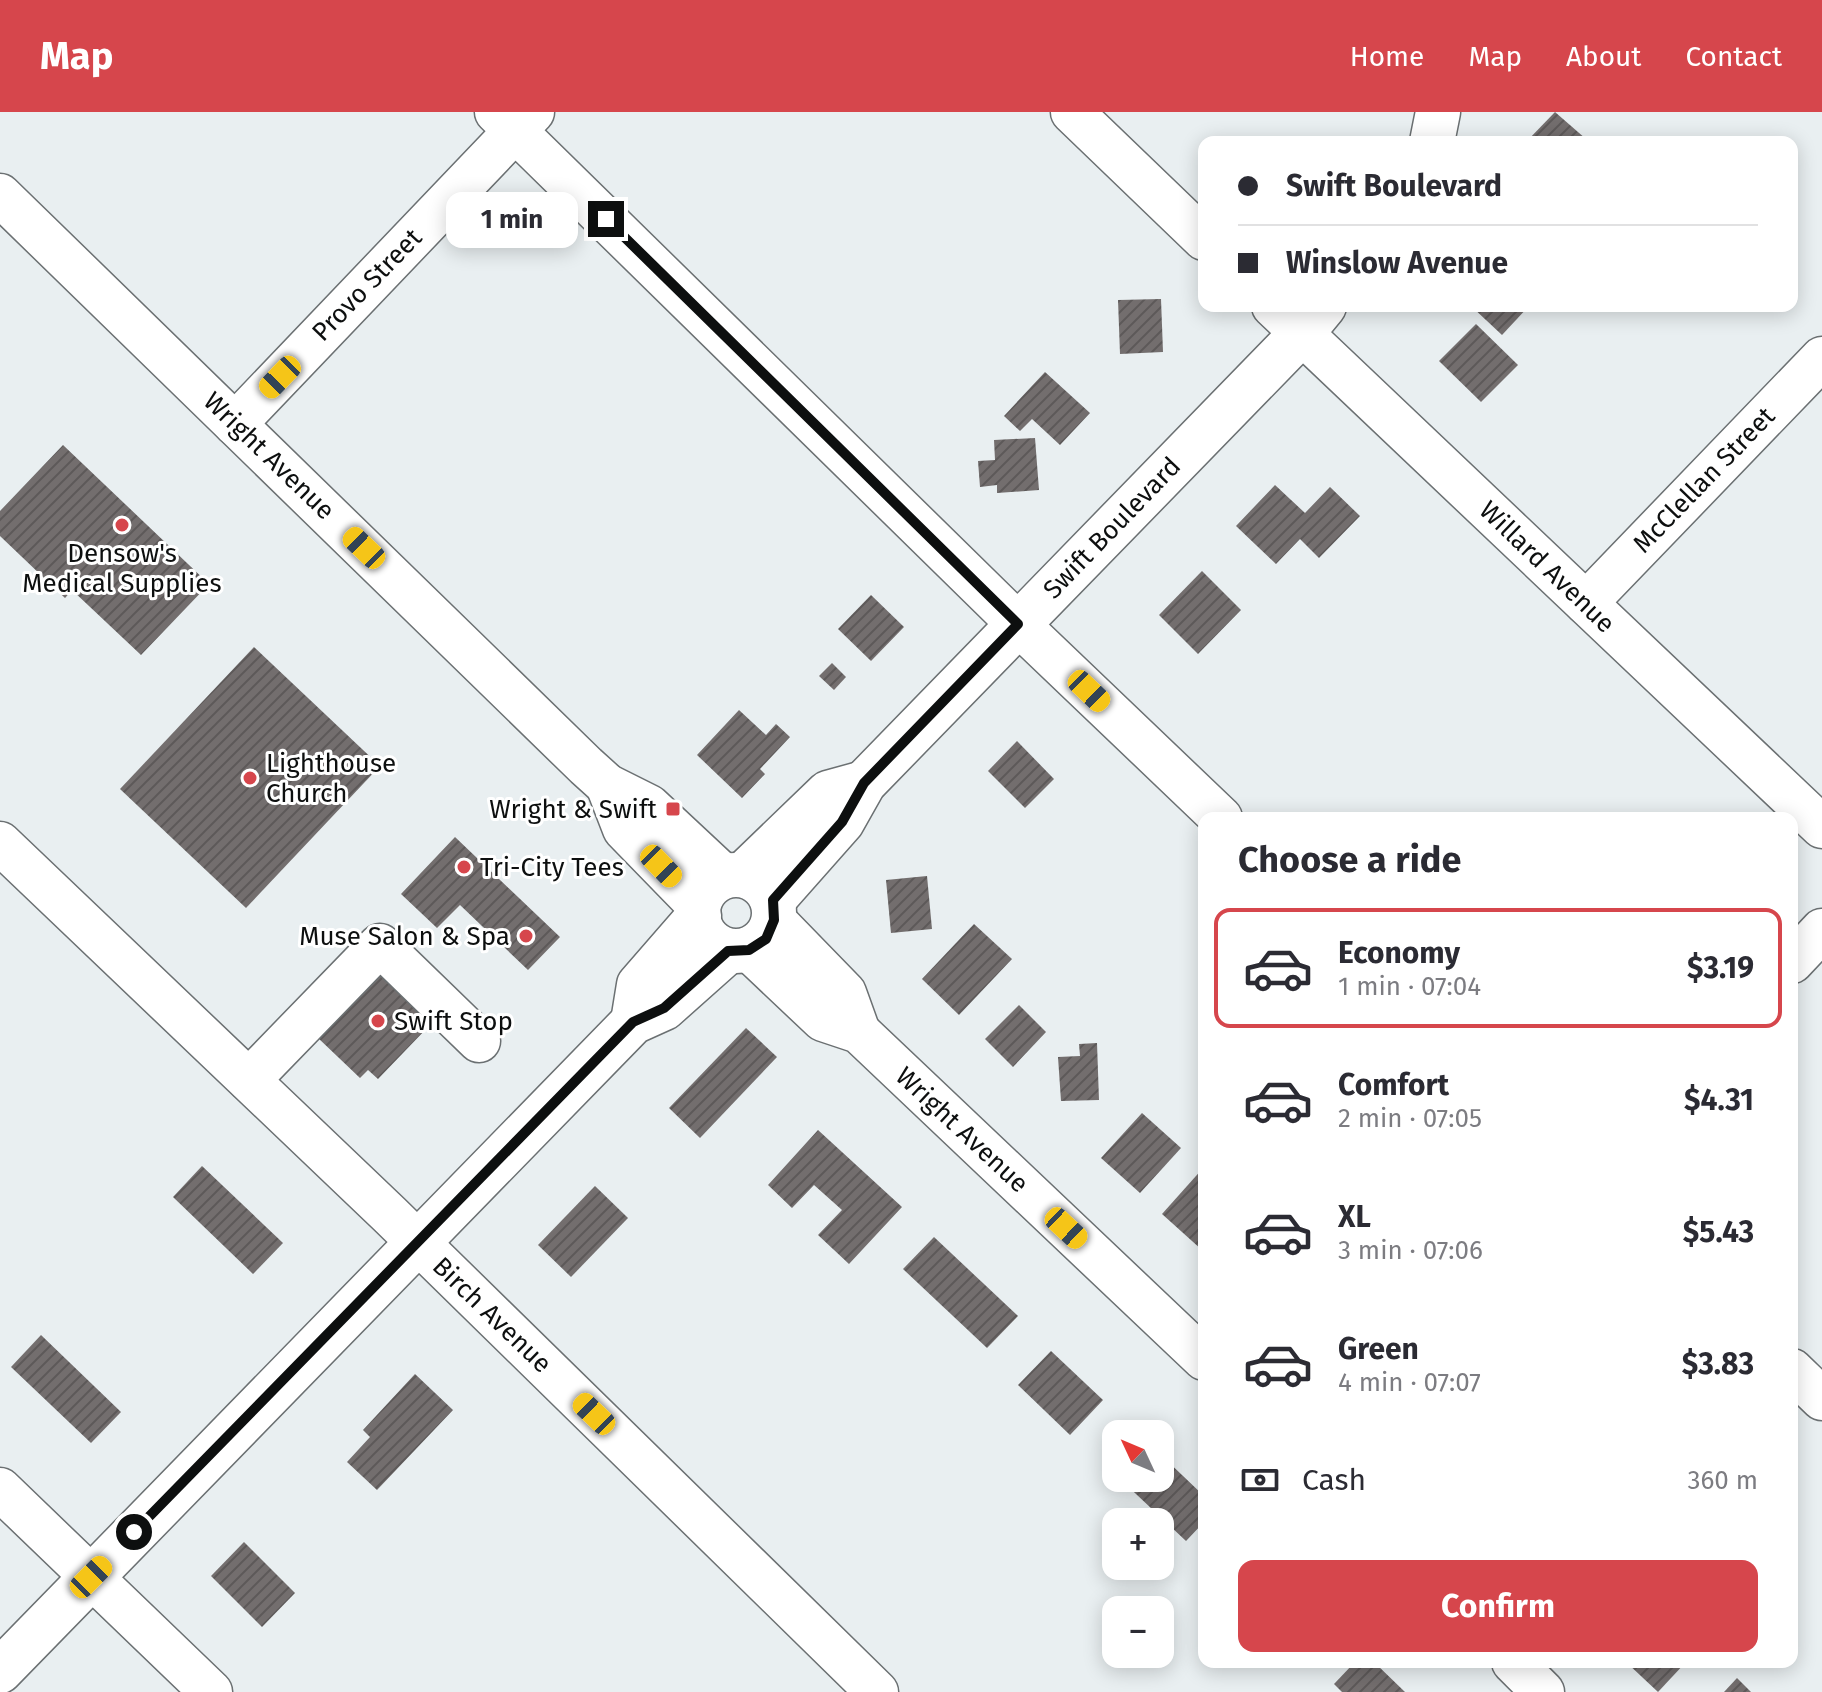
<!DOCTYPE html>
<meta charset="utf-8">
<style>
body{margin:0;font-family:"Fira Sans",sans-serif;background:#f7f7f7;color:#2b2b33;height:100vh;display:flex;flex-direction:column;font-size:30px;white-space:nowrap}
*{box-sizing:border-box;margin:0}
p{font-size:26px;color:#7c7c81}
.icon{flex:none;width:44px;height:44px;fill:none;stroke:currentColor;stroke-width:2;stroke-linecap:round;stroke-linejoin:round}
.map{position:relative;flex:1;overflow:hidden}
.panel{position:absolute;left:1198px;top:700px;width:600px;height:856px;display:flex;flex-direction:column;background:#fff;border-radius:16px;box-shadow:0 4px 20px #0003}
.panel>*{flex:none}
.guide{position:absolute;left:1198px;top:24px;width:600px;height:176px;border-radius:16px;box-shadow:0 4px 20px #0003;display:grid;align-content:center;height:176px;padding:0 40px;background:#fff}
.needle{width:52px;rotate:314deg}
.fabs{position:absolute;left:1102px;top:1308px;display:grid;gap:16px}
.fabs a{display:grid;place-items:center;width:72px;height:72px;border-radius:16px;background:#fff;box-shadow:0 4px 20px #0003;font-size:40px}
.end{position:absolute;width:36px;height:36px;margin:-18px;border:10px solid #0d0f0f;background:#fff;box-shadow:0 0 0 4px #fff}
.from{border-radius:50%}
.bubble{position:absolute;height:56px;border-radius:16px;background:#fff;box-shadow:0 4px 20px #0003;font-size:26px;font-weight:700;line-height:56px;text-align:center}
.car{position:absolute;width:24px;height:48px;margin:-24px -12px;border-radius:10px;box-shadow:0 0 6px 2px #0007;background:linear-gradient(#f5c518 24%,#345 0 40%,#f5c518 0 76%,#345 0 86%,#f5c518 0)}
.guide b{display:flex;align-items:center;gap:28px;height:76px;font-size:30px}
.guide b+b{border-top:2px solid #e1e1e2}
.guide i{width:20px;height:20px;background:#2b2b33}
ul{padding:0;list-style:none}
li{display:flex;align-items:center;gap:24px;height:120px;margin:0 16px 12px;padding:0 24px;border:4px solid transparent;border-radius:16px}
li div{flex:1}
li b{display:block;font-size:30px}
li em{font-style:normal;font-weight:700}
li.on{border-color:#d6464c}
li>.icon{width:72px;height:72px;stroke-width:1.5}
h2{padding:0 40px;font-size:36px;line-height:96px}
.pay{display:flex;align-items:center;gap:20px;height:88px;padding:0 40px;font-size:30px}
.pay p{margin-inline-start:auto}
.primary-button{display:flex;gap:16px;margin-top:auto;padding:16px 40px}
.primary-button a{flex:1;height:92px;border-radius:16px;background:#d6464c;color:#fff;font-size:32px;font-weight:700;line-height:92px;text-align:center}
header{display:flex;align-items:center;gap:48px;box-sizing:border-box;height:112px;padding:0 40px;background:#d6464c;color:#fff}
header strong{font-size:38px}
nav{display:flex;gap:44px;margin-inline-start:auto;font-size:28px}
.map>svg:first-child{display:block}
.building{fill:url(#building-hatch)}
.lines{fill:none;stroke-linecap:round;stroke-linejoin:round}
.minor-casing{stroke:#6b7072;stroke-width:45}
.major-casing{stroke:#6b7072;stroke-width:47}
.minor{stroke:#fff;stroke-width:42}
.major{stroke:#fff;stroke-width:44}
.route{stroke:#0d0f0f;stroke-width:10}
.poi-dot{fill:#d6464c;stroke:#fff;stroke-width:3}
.labels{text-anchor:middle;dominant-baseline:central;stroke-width:6;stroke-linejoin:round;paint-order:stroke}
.street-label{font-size:26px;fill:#0d0f0f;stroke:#fff}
.poi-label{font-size:26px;fill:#0d0f0f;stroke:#fff;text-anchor:start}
</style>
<header>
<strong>Map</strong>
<nav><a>Home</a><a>Map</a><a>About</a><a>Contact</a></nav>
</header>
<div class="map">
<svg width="1822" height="1580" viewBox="0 0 1822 1580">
<defs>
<pattern id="building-hatch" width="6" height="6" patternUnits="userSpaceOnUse" patternTransform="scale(2)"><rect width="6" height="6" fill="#736e6e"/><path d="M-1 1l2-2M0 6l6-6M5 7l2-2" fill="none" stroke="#5d5959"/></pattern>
</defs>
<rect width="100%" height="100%" fill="#e9eff1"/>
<!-- building -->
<g class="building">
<path d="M 1555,0 L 1586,27 L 1584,30 L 1526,30 Z"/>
<path d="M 1161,187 L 1163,240 L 1120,242 L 1118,188 Z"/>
<path d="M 1471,194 L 1529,194 L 1502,223 Z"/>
<path d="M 1476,212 L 1518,253 L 1481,290 L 1439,249 Z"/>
<path d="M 1045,260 L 1090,301 L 1060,333 L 1032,307 L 1020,319 L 1004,304 Z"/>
<path d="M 1035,326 L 1039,378 L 997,381 L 997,373 L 980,375 L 978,349 L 995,348 L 994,328 Z"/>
<path d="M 63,333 L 209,472 L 141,543 L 72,478 L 65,486 L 0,424 L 0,399 Z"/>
<path d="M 1275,373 L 1305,401 L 1330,375 L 1360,404 L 1319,446 L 1300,427 L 1276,452 L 1236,414 Z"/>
<path d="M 1202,459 L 1241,498 L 1198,542 L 1159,503 Z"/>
<path d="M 871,483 L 904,515 L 871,549 L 838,517 Z"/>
<path d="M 254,535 L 380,654 L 246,796 L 120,677 Z"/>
<path d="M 832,551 L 846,565 L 834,578 L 819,564 Z"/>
<path d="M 739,598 L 766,623 L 776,612 L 790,625 L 760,657 L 765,662 L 742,686 L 697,643 Z"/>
<path d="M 1017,629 L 1054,667 L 1025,696 L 988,659 Z"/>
<path d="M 455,725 L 560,825 L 528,858 L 460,793 L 437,816 L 401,782 Z"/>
<path d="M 927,764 L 932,817 L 891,821 L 886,768 Z"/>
<path d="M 974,812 L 1012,847 L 959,903 L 922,867 Z"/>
<path d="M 381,856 L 425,897 L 418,904 L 429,914 L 378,967 L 368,958 L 360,966 L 317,925 Z"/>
<path d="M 1019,893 L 1046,920 L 1013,955 L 985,927 Z"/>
<path d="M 746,916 L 777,945 L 700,1026 L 669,996 Z"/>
<path d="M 1097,931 L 1099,988 L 1061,989 L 1058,945 L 1080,944 L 1079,932 Z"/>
<path d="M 1142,1001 L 1181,1036 L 1140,1081 L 1101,1046 Z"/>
<path d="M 818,1018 L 902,1095 L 849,1152 L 818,1123 L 842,1098 L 814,1073 L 792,1096 L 768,1073 Z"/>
<path d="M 202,1054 L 283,1131 L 253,1162 L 173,1085 Z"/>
<path d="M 1204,1055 L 1204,1135 L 1202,1138 L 1162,1102 Z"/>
<path d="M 595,1074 L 628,1106 L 571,1165 L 538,1133 Z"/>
<path d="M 934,1125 L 1018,1204 L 987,1236 L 903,1157 Z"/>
<path d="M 41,1223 L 121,1300 L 91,1331 L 11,1255 Z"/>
<path d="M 1051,1239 L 1103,1288 L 1070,1323 L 1018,1273 Z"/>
<path d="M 415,1262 L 453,1298 L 377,1378 L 347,1350 L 370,1325 L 363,1318 Z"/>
<path d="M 1160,1342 L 1204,1384 L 1204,1410 L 1186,1429 L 1119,1366 L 1160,1366 Z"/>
<path d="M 244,1430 L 295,1481 L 262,1515 L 211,1464 Z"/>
<path d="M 1355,1550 L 1374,1550 L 1405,1580 L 1342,1580 L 1334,1572 Z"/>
<path d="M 1626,1550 L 1686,1550 L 1658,1580 Z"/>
<path d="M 1737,1566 L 1751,1580 L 1724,1580 Z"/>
</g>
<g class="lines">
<defs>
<g id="minor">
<path d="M 496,0 L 1018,512 L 1221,706"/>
<path d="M 1072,0 L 1204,127"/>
<path d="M 0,83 L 586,654 L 607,673 L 649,694 L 724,764"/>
<path d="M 1273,194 L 1822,715"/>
<path d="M 235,312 L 533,0"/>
<path d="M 1586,491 L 1822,246"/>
<path d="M 607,673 L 624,717 L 698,793"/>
<path d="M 0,731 L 390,1103 L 877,1580"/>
<path d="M 774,808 L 845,881 L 859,920"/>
<path d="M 749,838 L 823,908 L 859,920 L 1204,1247"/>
<path d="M 1792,850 L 1822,818"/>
<path d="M 249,968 L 380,833 L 479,929"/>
<path d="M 1792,1258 L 1822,1287"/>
<path d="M 0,1377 L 211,1580"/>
<path d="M 1513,1550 L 1543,1580"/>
</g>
<g id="major">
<path d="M 1432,30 L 1438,0"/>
<path d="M 744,762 L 828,681 L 864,671"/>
<circle cx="736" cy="801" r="38"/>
<path d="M 773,788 L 842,710 L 864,671 L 1301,222 L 1324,194"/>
<path d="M 633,910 L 639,873 L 699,804"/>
<path d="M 0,1559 L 633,910 L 664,896 L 728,839"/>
</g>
</defs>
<!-- minor casing -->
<use href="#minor" class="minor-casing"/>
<!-- major casing -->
<use href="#major" class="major-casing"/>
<!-- minor -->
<use href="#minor" class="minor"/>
<!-- major -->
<use href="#major" class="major"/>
</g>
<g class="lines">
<!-- route -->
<path class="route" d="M 134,1420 L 633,910 L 664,896 L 728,839 L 749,838 L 766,827 L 774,808 L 773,788 L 842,710 L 864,671 L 1018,512 L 606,107"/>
</g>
<!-- markers -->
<g class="poi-dot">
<circle cx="122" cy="413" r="8"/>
<circle cx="250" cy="666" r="8"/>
<rect x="665" y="689" width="16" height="16" rx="4"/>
<circle cx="464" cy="755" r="8"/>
<circle cx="526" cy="824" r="8"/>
<circle cx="378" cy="909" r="8"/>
</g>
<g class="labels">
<!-- street labels -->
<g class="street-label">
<text transform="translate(367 173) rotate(-46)">Provo Street</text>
<text transform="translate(269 344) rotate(44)">Wright Avenue</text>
<text transform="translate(1704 368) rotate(-46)">McClellan Street</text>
<text transform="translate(1112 416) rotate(-46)">Swift Boulevard</text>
<text transform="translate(1547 455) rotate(44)">Willard Avenue</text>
<text transform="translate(962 1018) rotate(43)">Wright Avenue</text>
<text transform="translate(492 1203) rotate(44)">Birch Avenue</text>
</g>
<!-- poi labels -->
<g class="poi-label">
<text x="122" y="441" text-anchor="middle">Densow's<tspan x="122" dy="30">Medical Supplies</tspan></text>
<text x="266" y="651">Lighthouse<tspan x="266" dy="30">Church</tspan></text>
<text x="657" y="697" text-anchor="end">Wright &amp; Swift</text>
<text x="480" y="755">Tri-City Tees</text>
<text x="510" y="824" text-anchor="end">Muse Salon &amp; Spa</text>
<text x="394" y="909">Swift Stop</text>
</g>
</g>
</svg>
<div class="fabs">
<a><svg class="needle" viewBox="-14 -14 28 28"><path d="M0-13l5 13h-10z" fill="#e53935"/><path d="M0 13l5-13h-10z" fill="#7c7c81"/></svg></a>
<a>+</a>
<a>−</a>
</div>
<i class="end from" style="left:134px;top:1420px"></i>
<i class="end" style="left:606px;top:107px"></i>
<div class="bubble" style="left:446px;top:80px;width:132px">1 min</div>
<i class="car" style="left:280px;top:265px;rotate:224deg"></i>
<i class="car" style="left:364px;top:436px;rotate:314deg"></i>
<i class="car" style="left:1089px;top:579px;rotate:134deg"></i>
<i class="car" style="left:661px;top:754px;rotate:136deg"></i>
<i class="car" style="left:1066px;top:1116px;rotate:133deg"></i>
<i class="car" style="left:594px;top:1302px;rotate:314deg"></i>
<i class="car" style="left:91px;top:1465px;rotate:45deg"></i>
<div class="guide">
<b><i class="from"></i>Swift Boulevard</b>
<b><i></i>Winslow Avenue</b>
</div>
<section class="panel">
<h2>Choose a ride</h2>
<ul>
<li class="on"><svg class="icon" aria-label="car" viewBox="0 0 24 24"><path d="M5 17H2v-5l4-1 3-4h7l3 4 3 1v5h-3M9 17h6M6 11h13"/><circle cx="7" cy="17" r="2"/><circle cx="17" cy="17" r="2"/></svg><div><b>Economy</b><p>1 min · 07:04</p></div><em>$3.19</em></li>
<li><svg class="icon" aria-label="car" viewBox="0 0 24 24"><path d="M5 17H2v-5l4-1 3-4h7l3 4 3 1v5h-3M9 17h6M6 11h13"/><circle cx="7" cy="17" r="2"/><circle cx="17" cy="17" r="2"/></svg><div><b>Comfort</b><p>2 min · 07:05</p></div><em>$4.31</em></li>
<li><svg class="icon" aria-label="car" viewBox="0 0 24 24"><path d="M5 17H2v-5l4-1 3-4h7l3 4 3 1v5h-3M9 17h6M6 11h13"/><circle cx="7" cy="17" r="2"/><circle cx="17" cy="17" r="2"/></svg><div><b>XL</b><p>3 min · 07:06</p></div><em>$5.43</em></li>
<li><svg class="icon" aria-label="car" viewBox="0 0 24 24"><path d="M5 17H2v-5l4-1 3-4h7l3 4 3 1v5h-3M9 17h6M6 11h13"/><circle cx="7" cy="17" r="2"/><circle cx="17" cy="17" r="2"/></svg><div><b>Green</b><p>4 min · 07:07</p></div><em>$3.83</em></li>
</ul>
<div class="pay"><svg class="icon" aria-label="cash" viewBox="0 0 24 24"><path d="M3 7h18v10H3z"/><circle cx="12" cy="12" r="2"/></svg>Cash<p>360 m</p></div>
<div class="primary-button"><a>Confirm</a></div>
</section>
</div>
